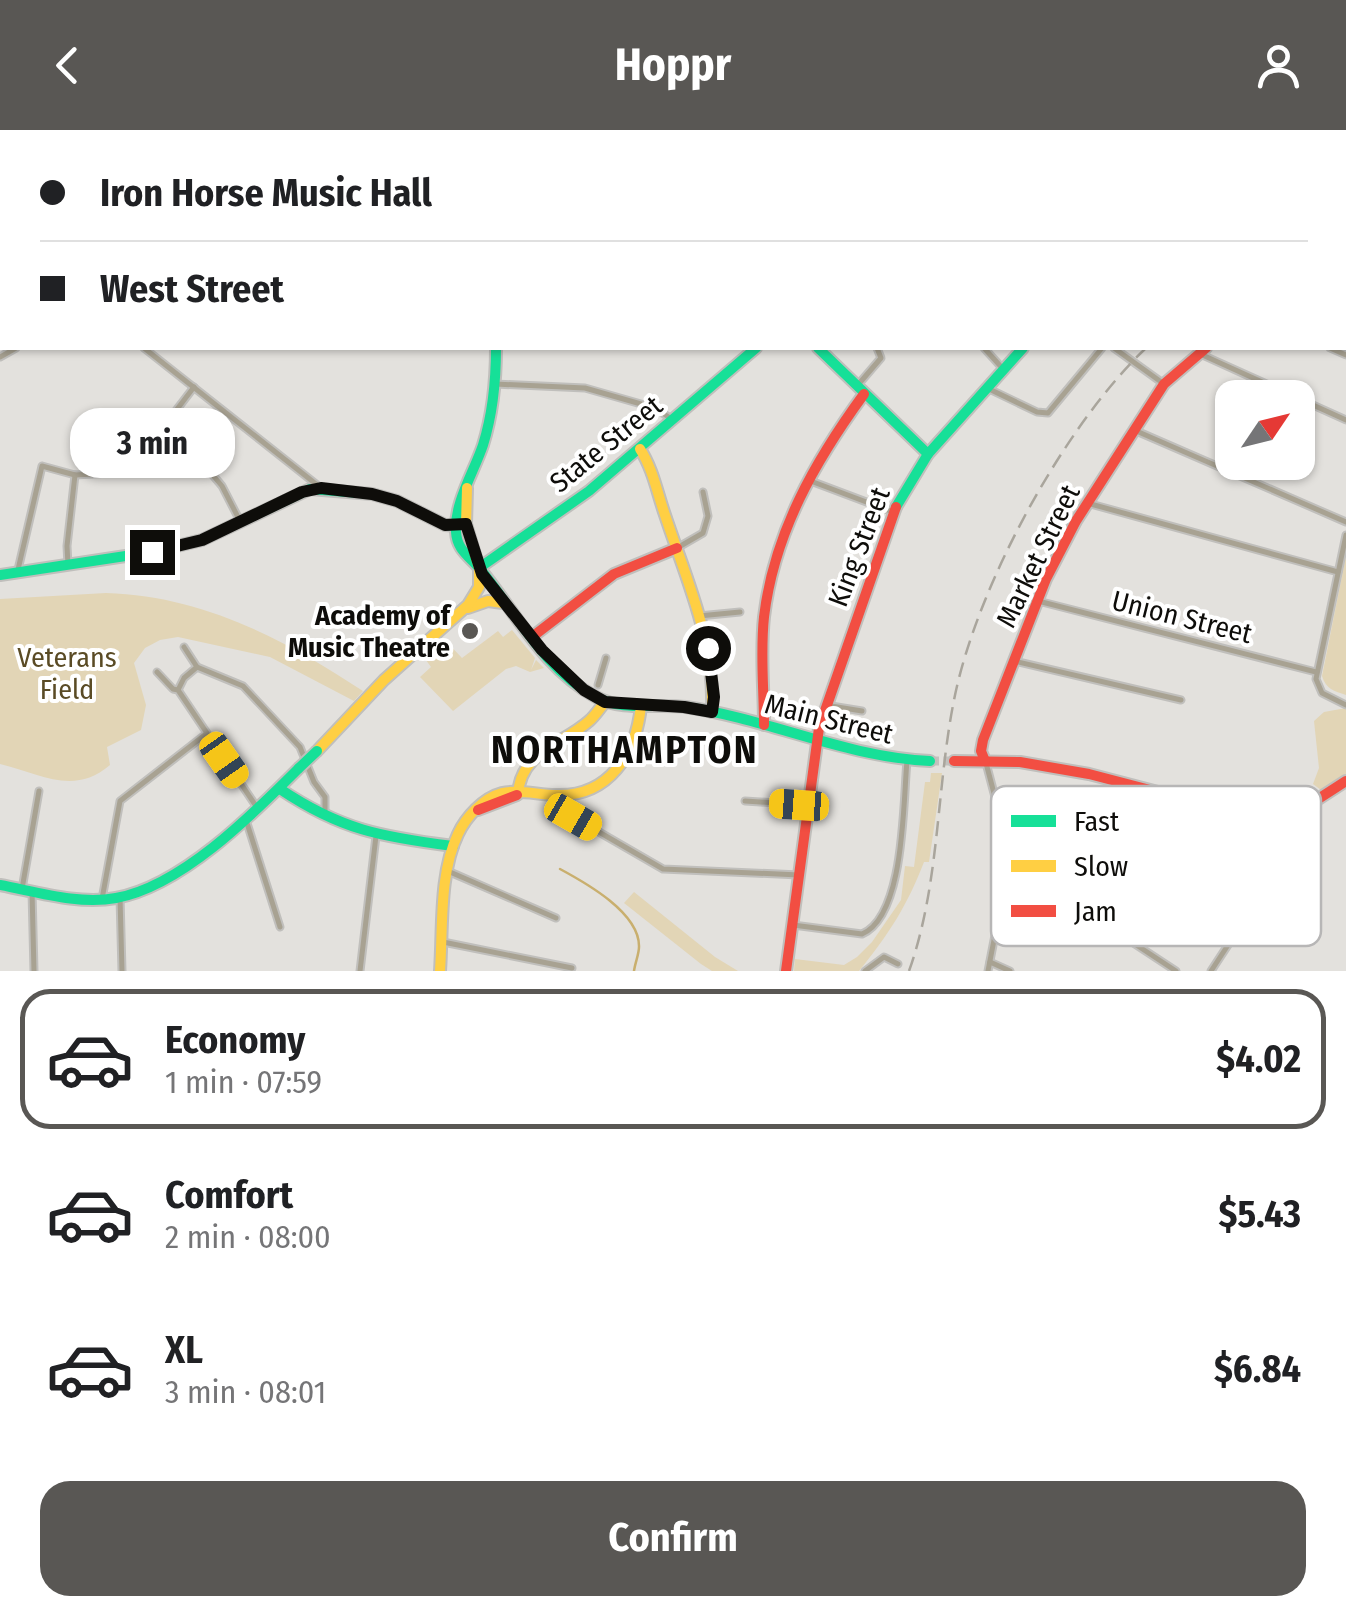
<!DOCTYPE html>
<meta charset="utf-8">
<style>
body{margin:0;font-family:"Fira Sans Condensed",sans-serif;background:#f6f6f6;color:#202124;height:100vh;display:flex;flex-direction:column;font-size:38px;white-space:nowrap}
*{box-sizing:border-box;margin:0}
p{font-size:32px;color:#757577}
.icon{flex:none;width:55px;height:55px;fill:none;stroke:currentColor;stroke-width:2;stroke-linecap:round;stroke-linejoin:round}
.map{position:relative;height:841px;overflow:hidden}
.side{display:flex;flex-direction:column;background:#fff;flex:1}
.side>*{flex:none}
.banner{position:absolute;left:0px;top:0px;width:1348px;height:220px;box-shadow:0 2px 8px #0004;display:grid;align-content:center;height:220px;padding:0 40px;background:#fff}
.needle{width:65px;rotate:55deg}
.fabs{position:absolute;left:1215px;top:250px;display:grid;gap:20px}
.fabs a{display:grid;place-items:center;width:100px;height:100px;border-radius:20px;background:#fff;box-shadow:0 2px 8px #0004;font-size:50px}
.end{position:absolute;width:45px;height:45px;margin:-22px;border:12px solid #0e0d0a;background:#fff;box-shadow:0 0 0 5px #fff}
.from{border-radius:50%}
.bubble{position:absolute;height:70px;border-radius:30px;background:#fff;box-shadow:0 2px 8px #0004;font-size:32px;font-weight:700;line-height:70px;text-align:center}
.car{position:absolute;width:30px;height:60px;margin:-30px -15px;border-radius:12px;box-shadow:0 0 8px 2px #0007;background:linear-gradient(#f5c518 24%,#345 0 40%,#f5c518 0 76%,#345 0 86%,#f5c518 0)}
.banner b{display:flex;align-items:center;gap:35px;height:95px;font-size:38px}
.banner b+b{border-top:2px solid #e0e0e0}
.banner i{width:25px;height:25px;background:#202124}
ul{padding:18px 0 0;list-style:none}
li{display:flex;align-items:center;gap:30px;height:140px;margin:0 20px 15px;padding:0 20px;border:5px solid transparent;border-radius:30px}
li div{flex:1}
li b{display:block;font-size:38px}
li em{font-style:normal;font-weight:700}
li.on{border-color:#595754}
li>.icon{width:90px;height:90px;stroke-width:1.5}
.primary-button{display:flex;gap:20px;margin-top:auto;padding:20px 40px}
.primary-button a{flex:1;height:115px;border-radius:30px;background:#595754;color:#fff;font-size:40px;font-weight:700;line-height:115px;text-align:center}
header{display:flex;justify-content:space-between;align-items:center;height:130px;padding:0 40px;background:#595754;color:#fff;font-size:45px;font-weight:700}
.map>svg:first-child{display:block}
.green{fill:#e2d5b6}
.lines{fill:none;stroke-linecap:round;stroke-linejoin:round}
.stream{stroke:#c9af6e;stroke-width:2.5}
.river{stroke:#c9af6e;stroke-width:11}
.highway-tunnel{stroke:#c3c1bd;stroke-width:9;stroke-dasharray:9 4.5;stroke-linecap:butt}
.street-casing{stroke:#c0bfbc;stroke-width:9}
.fast-casing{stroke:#c0bfbc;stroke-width:14}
.slow-casing{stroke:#c0bfbc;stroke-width:14}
.jam-casing{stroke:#c0bfbc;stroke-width:14}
.street{stroke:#a8a292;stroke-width:5}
.fast{stroke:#16e098;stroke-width:10}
.slow{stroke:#ffcf43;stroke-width:10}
.jam{stroke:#f24e42;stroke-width:10}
.rail{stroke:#a9a59c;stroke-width:2.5;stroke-dasharray:15 8;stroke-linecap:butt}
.fast-bridge-casing{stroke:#c0bfbc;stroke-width:14;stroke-linecap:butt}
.fast-bridge{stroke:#16e098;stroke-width:10}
.route{stroke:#0e0d0a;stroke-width:12}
.poi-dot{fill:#595754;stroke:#fff;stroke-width:4}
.labels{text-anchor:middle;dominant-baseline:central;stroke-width:8;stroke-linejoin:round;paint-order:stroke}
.street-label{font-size:28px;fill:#0e0d0a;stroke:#fff}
.poi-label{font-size:28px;font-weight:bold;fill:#0e0d0a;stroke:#fff;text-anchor:end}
.park-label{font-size:28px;fill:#5a4b25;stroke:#fff}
.district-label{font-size:38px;font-weight:bold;letter-spacing:2.5px;fill:#0e0d0a;stroke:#fff}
.key{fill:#fff;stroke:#b7b6b6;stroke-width:2.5}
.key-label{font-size:28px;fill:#0e0d0a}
</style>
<header><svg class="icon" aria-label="back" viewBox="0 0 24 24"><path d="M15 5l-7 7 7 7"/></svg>Hoppr<svg class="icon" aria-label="person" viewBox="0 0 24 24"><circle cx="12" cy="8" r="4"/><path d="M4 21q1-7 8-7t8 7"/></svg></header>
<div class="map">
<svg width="1346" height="841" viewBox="0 0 1346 841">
<rect width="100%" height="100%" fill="#e3e1dd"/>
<!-- green -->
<g class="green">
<path d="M 1346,426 L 1346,565 C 1334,561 1326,559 1322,546 Z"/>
<path d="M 106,463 C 203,466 284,509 363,561 L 354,571 L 270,527 L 178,507 L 160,510 L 145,518 L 134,533 L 146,575 L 141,600 L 107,617 L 110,635 C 74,666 41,644 0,634 L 0,469 Z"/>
<path d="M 512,500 L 535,528 L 531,540 L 536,530 L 544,538 L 530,542 L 516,536 L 506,539 L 453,581 L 420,547 L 431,537 L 423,526 L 443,508 L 462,528 L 498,501 L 503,507 Z"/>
<path d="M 1346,578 L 1346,644 L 1321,660 L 1313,654 L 1319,638 L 1314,591 L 1324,582 Z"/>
<path d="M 931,643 L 942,643 L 929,732 L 924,732 C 907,776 889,804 859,841 L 794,841 L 795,829 L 844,835 L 857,827 L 872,812 L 901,770 L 905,736 L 914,737 L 925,652 L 930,652 Z"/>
<path d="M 634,762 L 715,827 L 738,841 L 712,841 L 701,834 L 624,773 Z"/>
</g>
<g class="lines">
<!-- stream -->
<path class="stream" d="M 560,739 C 586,753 640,783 639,817 C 639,824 635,833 634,841"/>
<!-- river -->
<path class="river" d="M 0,158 L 2,156"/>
<!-- highway-tunnel -->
<path class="highway-tunnel" d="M 930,631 L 954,631"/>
<defs>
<g id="street">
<path d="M 733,0 L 735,2"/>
<path d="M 906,0 L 909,2"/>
<path d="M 678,1 L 679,2"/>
<path d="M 303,2 L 305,0"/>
<path d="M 494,2 L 499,0"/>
<path d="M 748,2 L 754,0"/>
<path d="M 840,2 L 841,0"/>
<path d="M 1110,2 L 1112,0"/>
<path d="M 144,218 L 321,358"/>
<path d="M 984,218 L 1004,240"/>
<path d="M 1114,218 L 1164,254"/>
<path d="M 1330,218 L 1346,225"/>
<path d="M 1198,223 L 1346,290"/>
<path d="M 0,227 L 16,218"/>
<path d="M 495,254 L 585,258 L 655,278 L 673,290"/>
<path d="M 857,256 L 881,228 L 877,218"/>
<path d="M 987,258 L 1037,282 L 1048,283 L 1102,218"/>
<path d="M 1134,300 L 1346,392"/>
<path d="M 211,343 L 222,356 L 240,391"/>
<path d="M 808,350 L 893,382"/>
<path d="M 1087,373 L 1338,442"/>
<path d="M 1346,405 L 1316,549 L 1322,563 L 1346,575"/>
<path d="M 677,418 L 703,403 L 708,386 L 703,362"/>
<path d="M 68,435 L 67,416 L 75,345"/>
<path d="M 17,444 L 42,336 L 75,345 L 129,342 L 194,257"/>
<path d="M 1038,471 L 1316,542"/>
<path d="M 699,486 L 740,482"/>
<path d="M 184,517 L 197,537"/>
<path d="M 1014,531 L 1181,570"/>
<path d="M 157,542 L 173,559 L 178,560 L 258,679"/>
<path d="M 598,555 L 606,528"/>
<path d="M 178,560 L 184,548 L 197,537 L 243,556 L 300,617 L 314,652 L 325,667 L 325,685"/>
<path d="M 825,575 L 862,581"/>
<path d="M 986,633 L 1000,686 L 1007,743 L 988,841"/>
<path d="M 565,665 L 566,679 L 573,687 L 663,739 L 799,745"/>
<path d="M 745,671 L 808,675"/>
<path d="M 246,690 L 280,797"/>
<path d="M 450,742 L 556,788"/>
<path d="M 1007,743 L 1103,793 L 1176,841"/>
<path d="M 22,759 L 39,661"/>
<path d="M 32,761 L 34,841"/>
<path d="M 120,767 L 122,841"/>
<path d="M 102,769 L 120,671 L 206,604"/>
<path d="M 793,795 L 862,804 C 905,786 903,672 907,631"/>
<path d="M 443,812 L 572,838"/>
<path d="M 990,832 L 1010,841"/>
<path d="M 360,841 L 376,706"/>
<path d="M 865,841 L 884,827 L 898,834"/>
<path d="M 1211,841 L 1296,711 L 1298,697 L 1294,686"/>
</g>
<g id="fast">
<path d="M 1139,0 L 1141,2"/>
<path d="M 1218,2 L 1221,0"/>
<path d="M 1345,143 L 1346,143"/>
<path d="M 496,218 C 496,252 493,283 483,315 C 474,342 454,373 456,402 C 457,420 469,426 480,439 C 516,482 543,539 596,567 C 623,582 656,573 686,577 C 769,589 845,627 930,631"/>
<path d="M 818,218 L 928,324"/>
<path d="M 896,377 L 928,324 L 1023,218"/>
<path d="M 479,438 L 589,361 L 756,218"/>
<path d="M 0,445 L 152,422 L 202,410 L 310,359 L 372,364 L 397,371 L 445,395 L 457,396"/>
<path d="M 280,659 C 341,700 382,707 453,716"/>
<path d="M 0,755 C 37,762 79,775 116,768 C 182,756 253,684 299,638"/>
</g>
<g id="slow">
<path d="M 990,2 L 993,0"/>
<path d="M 640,319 C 653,339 657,362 665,385 C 687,451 715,511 712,582"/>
<path d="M 467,358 L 466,394 L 479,438"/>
<path d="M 468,478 L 488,471 L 503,473"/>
<path d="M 317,621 L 384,550 L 468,475 L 479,457 L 479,438"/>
<path d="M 518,664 C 521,621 562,615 589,591 C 595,586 600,578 605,572"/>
<path d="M 440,841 C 443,798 439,743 458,704 C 466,687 483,668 502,663 C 519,659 539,665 556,665 C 609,667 636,624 641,576"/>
</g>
<g id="jam">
<path d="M 466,0 L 467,2"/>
<path d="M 532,507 L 614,444 L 677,418"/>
<path d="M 764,595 C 764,559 760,523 764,487 C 774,403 815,331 864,264"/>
<path d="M 954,631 L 1020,632 L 1089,644 L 1265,690 L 1298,682 L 1346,651"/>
<path d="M 985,631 L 981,621 L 983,610 L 1046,449 L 1076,391 L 1164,254 L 1206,218"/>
<path d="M 478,680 L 517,665"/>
<path d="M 786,841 L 819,598 L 896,377"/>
</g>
</defs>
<!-- street casing -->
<use href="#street" class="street-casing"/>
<!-- fast casing -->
<use href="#fast" class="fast-casing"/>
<!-- slow casing -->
<use href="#slow" class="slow-casing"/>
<!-- jam casing -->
<use href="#jam" class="jam-casing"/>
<!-- street -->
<use href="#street" class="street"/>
<!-- fast -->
<use href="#fast" class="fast"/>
<!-- slow -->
<use href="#slow" class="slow"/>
<!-- jam -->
<use href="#jam" class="jam"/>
<!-- rail -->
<g class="rail">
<path d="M 1345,39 L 1346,38"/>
<path d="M 909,841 C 940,754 936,660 954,570 C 976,458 1063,297 1146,218"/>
</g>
<defs>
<path id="fast-bridge" d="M 299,638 L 317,621"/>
</defs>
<!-- fast-bridge casing -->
<use href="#fast-bridge" class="fast-bridge-casing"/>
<!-- fast-bridge -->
<use href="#fast-bridge" class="fast-bridge"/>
</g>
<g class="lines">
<!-- route -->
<path class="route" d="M 152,422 L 202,410 L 302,362 L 321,358 L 372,364 L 397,371 L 445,395 L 466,394 L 482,444 L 542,520 L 584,560 L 605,572 L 684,577 L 712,582 L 714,567 L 708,518"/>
</g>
<!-- markers -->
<circle class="poi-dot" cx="470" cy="501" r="10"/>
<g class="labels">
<!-- street labels -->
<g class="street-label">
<text transform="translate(606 314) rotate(-39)">State Street</text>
<text transform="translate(859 417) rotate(-69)">King Street</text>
<text transform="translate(1038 426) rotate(-64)">Market Street</text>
<text transform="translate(1182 487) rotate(14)">Union Street</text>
<text transform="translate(829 589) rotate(14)">Main Street</text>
</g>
<!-- poi labels -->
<g class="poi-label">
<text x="450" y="485">Academy of<tspan x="450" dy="32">Music Theatre</tspan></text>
</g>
<!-- park labels -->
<g class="park-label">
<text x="67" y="527">Veterans<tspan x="67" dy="32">Field</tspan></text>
</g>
<!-- district labels -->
<g class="district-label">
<text x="625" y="620">NORTHAMPTON</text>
</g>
</g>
<!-- legend -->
<rect x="991" y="656" width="330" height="160" rx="15" class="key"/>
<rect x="1011" y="685" width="45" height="12" fill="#16e098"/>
<rect x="1011" y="730" width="45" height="12" fill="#ffcf43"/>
<rect x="1011" y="775" width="45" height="12" fill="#f24e42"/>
<g class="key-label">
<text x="1074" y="701">Fast</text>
<text x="1074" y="746">Slow</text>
<text x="1074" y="791">Jam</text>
</g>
</svg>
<div class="fabs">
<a><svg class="needle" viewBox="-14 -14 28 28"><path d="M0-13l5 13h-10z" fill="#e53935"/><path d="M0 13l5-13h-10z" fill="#757577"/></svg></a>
</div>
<i class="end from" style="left:708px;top:518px"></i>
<i class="end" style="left:152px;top:422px"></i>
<div class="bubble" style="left:70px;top:278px;width:165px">3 min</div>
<i class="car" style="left:224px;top:630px;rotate:145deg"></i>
<i class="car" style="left:799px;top:675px;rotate:274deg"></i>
<i class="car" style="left:573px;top:687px;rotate:120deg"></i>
<div class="banner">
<b><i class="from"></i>Iron Horse Music Hall</b>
<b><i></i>West Street</b>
</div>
</div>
<section class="side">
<ul>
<li class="on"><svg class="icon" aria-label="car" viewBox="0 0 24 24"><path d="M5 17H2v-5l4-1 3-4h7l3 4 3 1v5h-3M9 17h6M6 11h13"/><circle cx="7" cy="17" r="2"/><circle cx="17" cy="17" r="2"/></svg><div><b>Economy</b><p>1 min · 07:59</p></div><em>$4.02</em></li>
<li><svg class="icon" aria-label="car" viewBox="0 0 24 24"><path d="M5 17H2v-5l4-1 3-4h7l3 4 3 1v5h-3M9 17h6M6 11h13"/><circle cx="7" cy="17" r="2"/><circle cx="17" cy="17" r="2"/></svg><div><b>Comfort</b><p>2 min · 08:00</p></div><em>$5.43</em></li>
<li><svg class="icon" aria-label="car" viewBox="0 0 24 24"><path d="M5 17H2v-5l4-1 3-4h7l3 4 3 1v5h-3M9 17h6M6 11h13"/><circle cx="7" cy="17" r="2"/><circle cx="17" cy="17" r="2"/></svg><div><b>XL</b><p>3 min · 08:01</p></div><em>$6.84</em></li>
</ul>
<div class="primary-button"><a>Confirm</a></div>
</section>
